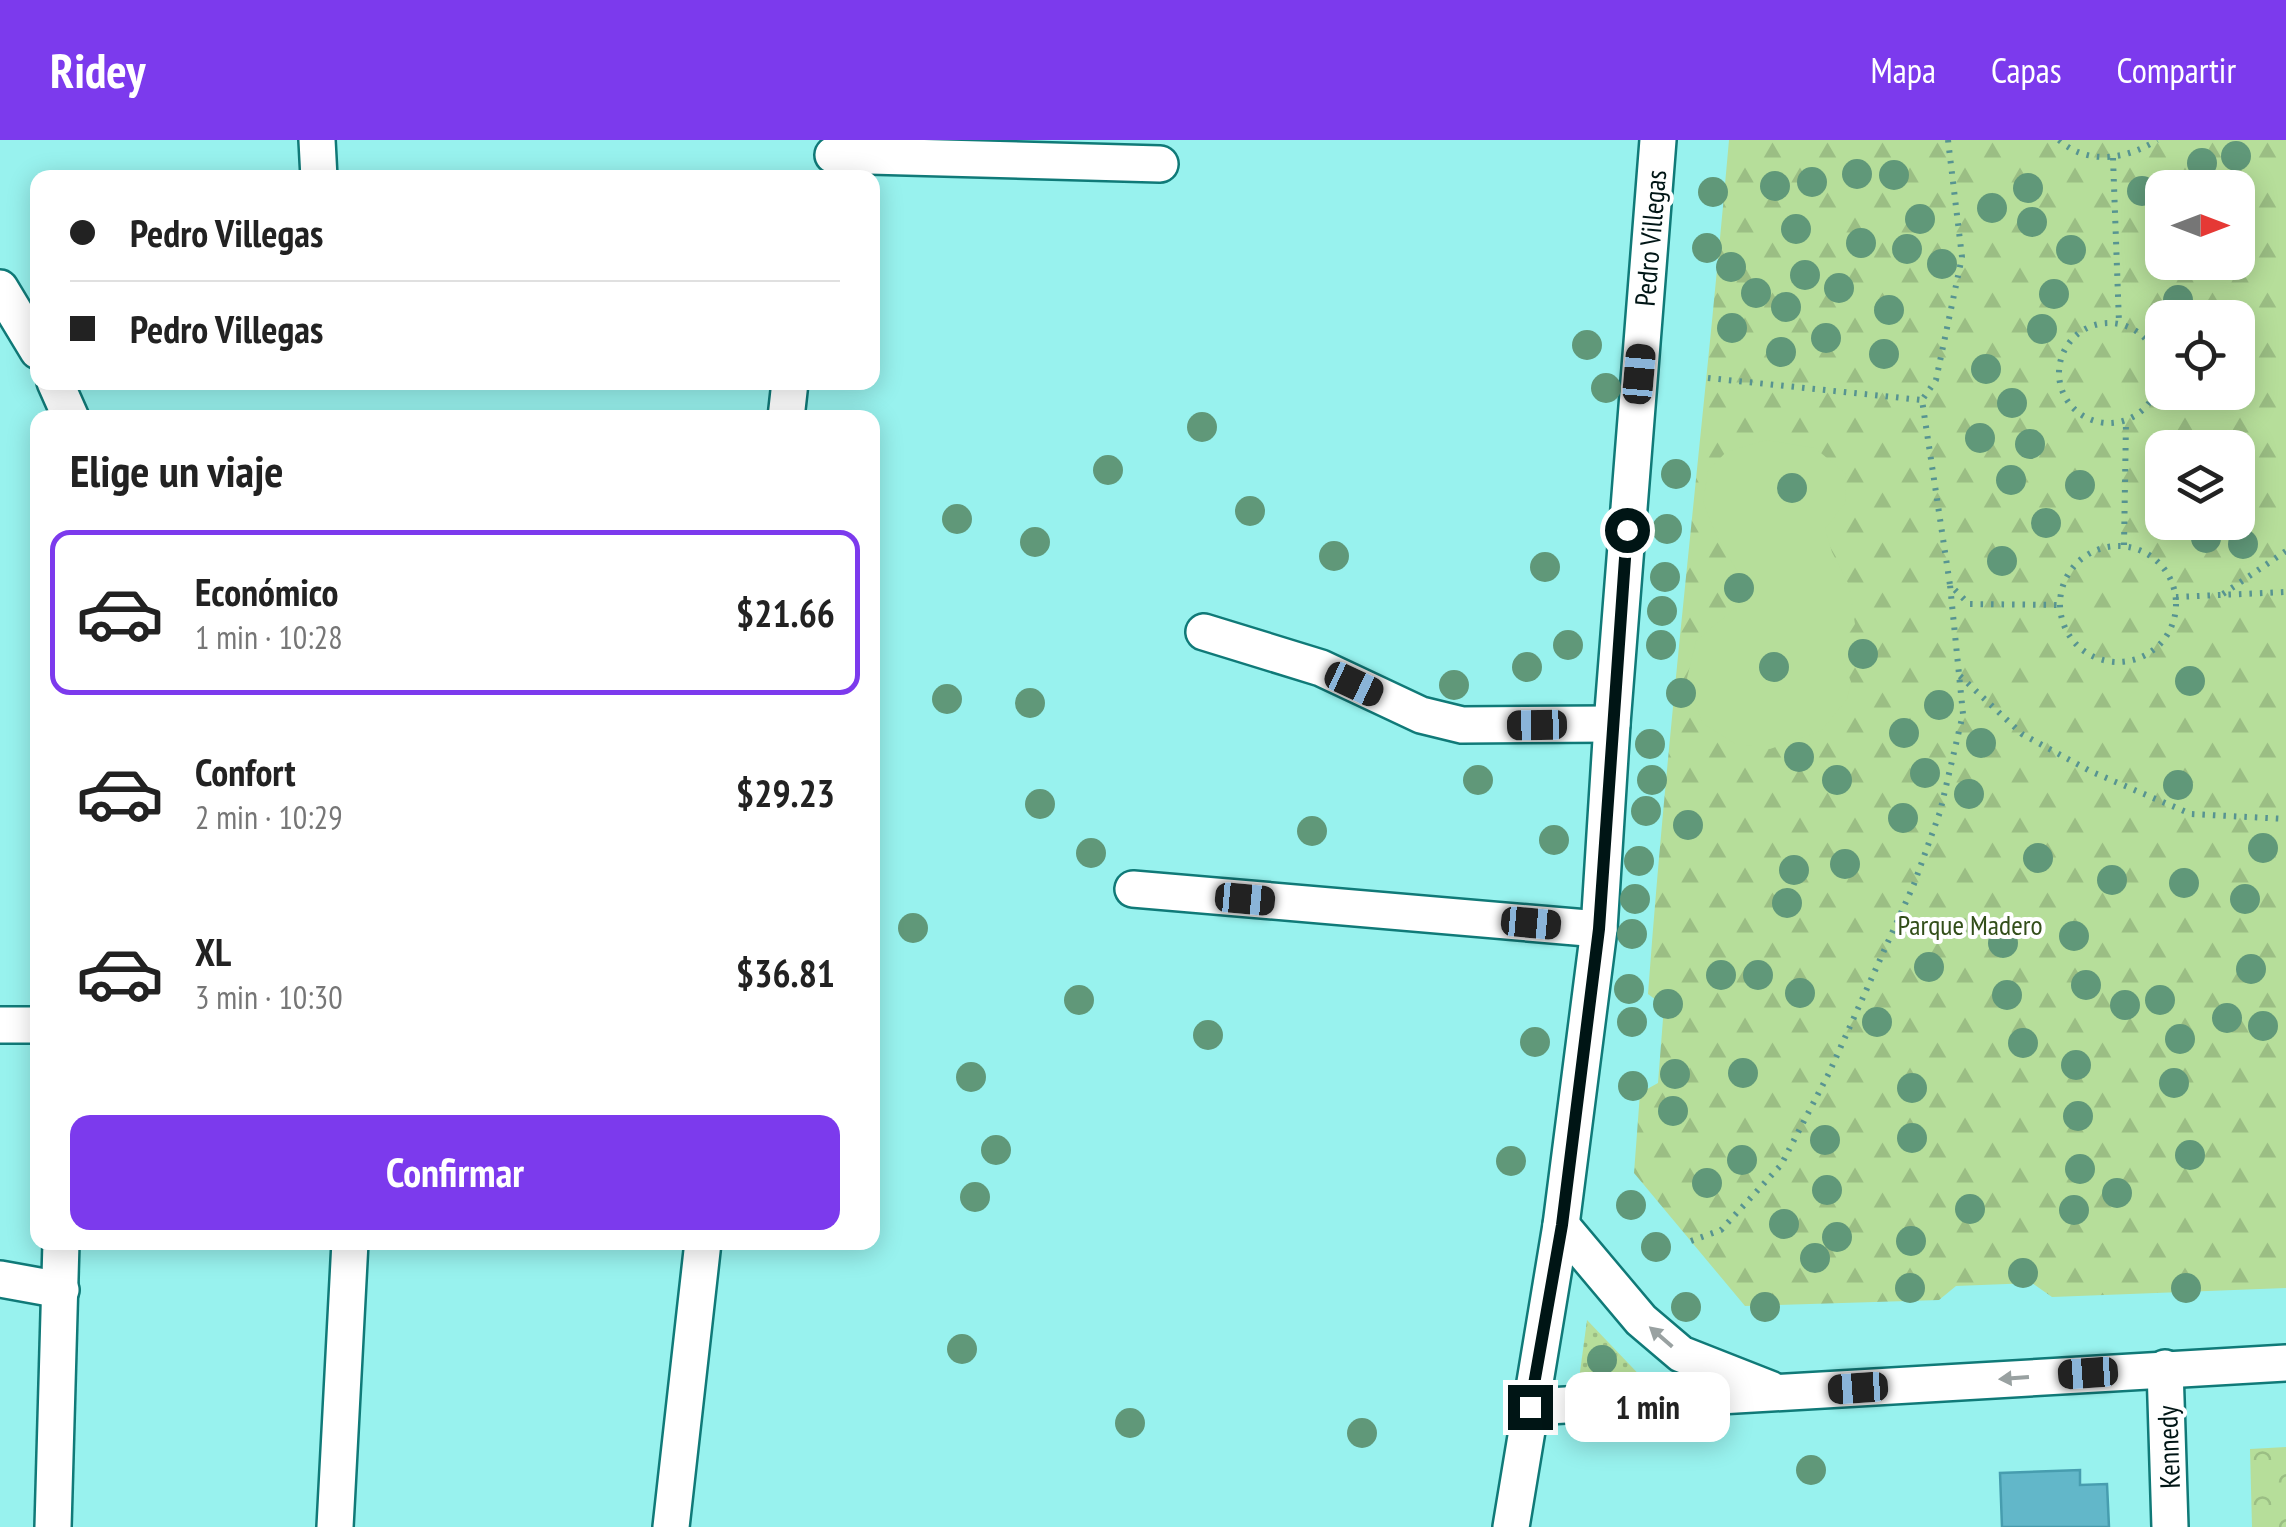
<!DOCTYPE html>
<html lang="es">
<meta charset="utf-8">
<style>
body{margin:0;font-family:"PT Sans Narrow",sans-serif;background:#f6f6f6;color:#222;height:100vh;display:flex;flex-direction:column;font-size:38px;white-space:nowrap}
*{box-sizing:border-box;margin:0}
p{font-size:32px;color:#767676}
.icon{flex:none;width:55px;height:55px;fill:none;stroke:currentColor;stroke-width:2;stroke-linecap:round;stroke-linejoin:round}
.map{position:relative;flex:1;overflow:hidden}
.details{position:absolute;left:30px;top:270px;width:850px;height:840px;display:flex;flex-direction:column;background:#fff;border-radius:20px;box-shadow:0 5px 25px #0003}
.details>*{flex:none}
.hud{position:absolute;left:30px;top:30px;width:850px;height:220px;border-radius:20px;box-shadow:0 5px 25px #0003;display:grid;align-content:center;height:220px;padding:0 40px;background:#fff}
.needle{width:65px;rotate:90deg}
.fabs{position:absolute;left:2145px;top:30px;display:grid;gap:20px}
.fabs a{display:grid;place-items:center;width:110px;height:110px;border-radius:20px;background:#fff;box-shadow:0 5px 25px #0003;font-size:50px}
.end{position:absolute;width:45px;height:45px;margin:-22px;border:12px solid #001515;background:#fff;box-shadow:0 0 0 5px #fff}
.from{border-radius:50%}
.bubble{position:absolute;height:70px;border-radius:20px;background:#fff;box-shadow:0 5px 25px #0003;font-size:32px;font-weight:600;line-height:70px;text-align:center}
.car{position:absolute;width:30px;height:60px;margin:-30px -15px;border-radius:12px;box-shadow:0 0 8px 2px #0007;background:linear-gradient(#222 24%,#8ab4d8 0 40%,#222 0 76%,#8ab4d8 0 86%,#222 0)}
.hud b{display:flex;align-items:center;gap:35px;height:95px;font-size:38px}
.hud b+b{border-top:2px solid #e0e0e0}
.hud i{width:25px;height:25px;background:#222}
ul{padding:0;list-style:none}
li{display:flex;align-items:center;gap:30px;height:165px;margin:0 20px 15px;padding:0 20px;border:5px solid transparent;border-radius:20px}
li div{flex:1}
li b{display:block;font-size:38px}
li em{font-style:normal;font-weight:600}
li.current{border-color:#7c3aed}
li>.icon{width:90px;height:90px;stroke-width:1.5}
h2{padding:0 40px;font-size:45px;line-height:120px}
.action{display:flex;gap:20px;margin-top:auto;padding:20px 40px}
.action a{flex:1;height:115px;border-radius:20px;background:#7c3aed;color:#fff;font-size:40px;font-weight:600;line-height:115px;text-align:center}
header{display:flex;align-items:center;gap:60px;box-sizing:border-box;height:140px;padding:0 50px;background:#7c3aed;color:#fff}
header strong{font-size:48px}
nav{display:flex;gap:55px;margin-inline-start:auto;font-size:35px}
.map>svg:first-child{display:block}
.grass{fill:url(#grass-dots)}
.forest{fill:url(#forest-firs);fill-rule:evenodd}
.park{fill:url(#park-crowns)}
.garden{fill:#b6de9a}
.building{fill:#62b7c9;stroke:#479daf;stroke-width:2.5}
.lines{fill:none;stroke-linecap:round;stroke-linejoin:round}
.street-casing{stroke:#107a78;stroke-width:40}
.path{stroke:#579491;stroke-width:6;stroke-dasharray:2.5 8;stroke-linecap:butt}
.street{stroke:#fff;stroke-width:35}
.tree{fill:#609879}
.oneway{fill:#99a1a1}
.route{stroke:#001515;stroke-width:12}
.labels{text-anchor:middle;dominant-baseline:central;stroke-width:8;stroke-linejoin:round;paint-order:stroke}
.street-label{font-size:28px;fill:#001515;stroke:#fff}
.park-label{font-size:28px;fill:#324e19;stroke:#fff}
</style>
<header>
<strong>Ridey</strong>
<nav><a>Mapa</a><a>Capas</a><a>Compartir</a></nav>
</header>
<div class="map">
<svg width="2286" height="1387" viewBox="0 0 2286 1387">
<defs>
<pattern id="grass-dots" width="8" height="8" patternUnits="userSpaceOnUse" patternTransform="scale(2.5)"><rect width="8" height="8" fill="#b6de9a"/><path d="M2 2h.1M6 6h.1" fill="none" stroke="#9bbe84" stroke-width="1.8" stroke-linecap="round"/></pattern>
<pattern id="forest-firs" width="22" height="20" patternUnits="userSpaceOnUse" patternTransform="scale(2.5)"><rect width="22" height="20" fill="#b6de9a"/><path d="M5 1l3.5 6h-7zM16 11l3.5 6h-7z" fill="#9bbe84"/></pattern>
<pattern id="park-crowns" width="20" height="18" patternUnits="userSpaceOnUse" patternTransform="scale(2.5)"><rect width="20" height="18" fill="#b6de9a"/><path d="M2 6a3 3 0 1 1 6 0M12 15a3 3 0 1 1 6 0" fill="none" stroke="#9bbe84"/></pattern>
</defs>
<rect width="100%" height="100%" fill="#98f2ee"/>
<!-- grass -->
<path class="grass" d="M 1587,1180 L 1650,1246 L 1578,1247 Z"/>
<!-- forest -->
<path class="forest" d="M 1729,0 L 2286,0 L 2286,1148 L 2052,1157 L 2032,1143 L 1956,1146 L 1939,1160 L 1745,1166 L 1634,1033 L 1640,953 L 1658,943 L 1664,866 L 1648,854 C 1669,569 1704,285 1729,0 ZM 2162,48 L 2238,48 L 2238,122 L 2162,122 ZM 2162,178 L 2238,178 L 2238,252 L 2162,252 ZM 2162,308 L 2238,308 L 2238,382 L 2162,382 Z"/>
<!-- park -->
<path class="park" d="M 2286,1307 L 2286,1387 L 2252,1387 L 2250,1309 Z"/>
<!-- garden -->
<path class="garden" d="M 1766,300 L 1815,308 L 1846,334 L 1845,363 L 1825,389 L 1832,412 L 1849,445 L 1855,484 L 1839,510 L 1851,542 L 1847,559 L 1821,591 L 1770,609 L 1734,603 L 1702,583 L 1687,538 L 1696,501 L 1739,465 L 1739,434 L 1717,397 L 1703,362 L 1708,331 L 1726,312 Z"/>
<!-- building -->
<path class="building" d="M 2080,1330 L 2080,1345 L 2107,1344 L 2109,1387 L 2002,1387 L 2000,1333 Z"/>
<g class="lines">
<defs>
<g id="street">
<path d="M 317,0 L 319,38"/>
<path d="M 833,15 L 1160,24"/>
<path d="M 0,148 L 38,211"/>
<path d="M 55,242 L 71,278"/>
<path d="M 786,278 L 790,242"/>
<path d="M 1204,492 L 1321,528 L 1421,575 L 1462,585 L 1612,584"/>
<path d="M 1133,749 L 1599,789"/>
<path d="M 0,885 L 38,885"/>
<path d="M 1561,1085 L 1641,1180 L 1681,1214 L 1770,1249"/>
<path d="M 0,1139 L 61,1150"/>
<path d="M 2165,1228 L 2170,1387"/>
<path d="M 1531,1267 L 2286,1223"/>
<path d="M 53,1387 L 61,1102"/>
<path d="M 335,1387 L 350,1102"/>
<path d="M 671,1387 L 703,1102"/>
<path d="M 1511,1387 L 1561,1085 L 1599,789 L 1612,584 L 1658,0"/>
</g>
</defs>
<!-- street casing -->
<use href="#street" class="street-casing"/>
<!-- path -->
<g class="path">
<path d="M 1948,0 L 1962,117 L 1936,240 L 1922,260 L 1950,445 L 1969,464 L 2060,465"/>
<path d="M 2059,0 C 2088,26 2127,19 2157,0"/>
<path d="M 2113,18 L 2119,183"/>
<circle cx="2109" cy="233" r="50"/>
<path d="M 1708,238 L 1922,260"/>
<path d="M 2124,405 L 2126,282"/>
<circle cx="2118" cy="464" r="58"/>
<path d="M 2223,454 L 2286,411"/>
<path d="M 2176,457 L 2286,452"/>
<path d="M 1960,536 L 2022,594 L 2090,631 L 2191,674 L 2286,679"/>
<path d="M 1691,1101 L 1721,1090 L 1781,1025 L 1829,933 L 1914,744 L 1940,672 L 1963,574 L 1950,445"/>
</g>
<!-- street -->
<use href="#street" class="street"/>
</g>
<!-- trees -->
<g class="tree">
<circle cx="2236" cy="16" r="15"/>
<circle cx="2202" cy="23" r="15"/>
<circle cx="1857" cy="34" r="15"/>
<circle cx="1894" cy="35" r="15"/>
<circle cx="1812" cy="42" r="15"/>
<circle cx="1775" cy="46" r="15"/>
<circle cx="2028" cy="48" r="15"/>
<circle cx="2142" cy="51" r="15"/>
<circle cx="1713" cy="52" r="15"/>
<circle cx="1992" cy="68" r="15"/>
<circle cx="1920" cy="79" r="15"/>
<circle cx="2032" cy="82" r="15"/>
<circle cx="1796" cy="89" r="15"/>
<circle cx="1861" cy="103" r="15"/>
<circle cx="1707" cy="108" r="15"/>
<circle cx="1907" cy="109" r="15"/>
<circle cx="2071" cy="110" r="15"/>
<circle cx="1942" cy="124" r="15"/>
<circle cx="1731" cy="127" r="15"/>
<circle cx="1805" cy="135" r="15"/>
<circle cx="1839" cy="148" r="15"/>
<circle cx="1756" cy="153" r="15"/>
<circle cx="2054" cy="154" r="15"/>
<circle cx="2178" cy="160" r="15"/>
<circle cx="1786" cy="167" r="15"/>
<circle cx="1889" cy="170" r="15"/>
<circle cx="1732" cy="188" r="15"/>
<circle cx="2042" cy="189" r="15"/>
<circle cx="1826" cy="198" r="15"/>
<circle cx="1587" cy="205" r="15"/>
<circle cx="1781" cy="212" r="15"/>
<circle cx="1884" cy="214" r="15"/>
<circle cx="1986" cy="229" r="15"/>
<circle cx="1606" cy="248" r="15"/>
<circle cx="2012" cy="263" r="15"/>
<circle cx="1202" cy="287" r="15"/>
<circle cx="1980" cy="298" r="15"/>
<circle cx="2030" cy="304" r="15"/>
<circle cx="1108" cy="330" r="15"/>
<circle cx="1676" cy="334" r="15"/>
<circle cx="2011" cy="340" r="15"/>
<circle cx="2080" cy="345" r="15"/>
<circle cx="1792" cy="348" r="15"/>
<circle cx="1250" cy="371" r="15"/>
<circle cx="957" cy="379" r="15"/>
<circle cx="2046" cy="383" r="15"/>
<circle cx="1667" cy="389" r="15"/>
<circle cx="2206" cy="398" r="15"/>
<circle cx="1035" cy="402" r="15"/>
<circle cx="2243" cy="404" r="15"/>
<circle cx="1334" cy="416" r="15"/>
<circle cx="2002" cy="421" r="15"/>
<circle cx="1545" cy="427" r="15"/>
<circle cx="1665" cy="437" r="15"/>
<circle cx="1739" cy="448" r="15"/>
<circle cx="1662" cy="471" r="15"/>
<circle cx="1568" cy="505" r="15"/>
<circle cx="1661" cy="505" r="15"/>
<circle cx="1863" cy="514" r="15"/>
<circle cx="1527" cy="527" r="15"/>
<circle cx="1774" cy="527" r="15"/>
<circle cx="2190" cy="541" r="15"/>
<circle cx="1454" cy="545" r="15"/>
<circle cx="1681" cy="553" r="15"/>
<circle cx="947" cy="559" r="15"/>
<circle cx="1030" cy="563" r="15"/>
<circle cx="1939" cy="565" r="15"/>
<circle cx="1904" cy="593" r="15"/>
<circle cx="1981" cy="603" r="15"/>
<circle cx="1650" cy="604" r="15"/>
<circle cx="1799" cy="617" r="15"/>
<circle cx="1925" cy="633" r="15"/>
<circle cx="1478" cy="640" r="15"/>
<circle cx="1652" cy="640" r="15"/>
<circle cx="1837" cy="640" r="15"/>
<circle cx="2178" cy="645" r="15"/>
<circle cx="1969" cy="654" r="15"/>
<circle cx="1040" cy="664" r="15"/>
<circle cx="1646" cy="671" r="15"/>
<circle cx="1903" cy="678" r="15"/>
<circle cx="1688" cy="685" r="15"/>
<circle cx="1312" cy="691" r="15"/>
<circle cx="1554" cy="700" r="15"/>
<circle cx="2263" cy="708" r="15"/>
<circle cx="1091" cy="713" r="15"/>
<circle cx="2038" cy="718" r="15"/>
<circle cx="1639" cy="721" r="15"/>
<circle cx="1845" cy="724" r="15"/>
<circle cx="1794" cy="730" r="15"/>
<circle cx="2112" cy="740" r="15"/>
<circle cx="2184" cy="743" r="15"/>
<circle cx="1635" cy="759" r="15"/>
<circle cx="2245" cy="759" r="15"/>
<circle cx="1787" cy="763" r="15"/>
<circle cx="913" cy="788" r="15"/>
<circle cx="1632" cy="794" r="15"/>
<circle cx="2074" cy="796" r="15"/>
<circle cx="2003" cy="803" r="15"/>
<circle cx="1929" cy="827" r="15"/>
<circle cx="2251" cy="829" r="15"/>
<circle cx="1721" cy="835" r="15"/>
<circle cx="1758" cy="835" r="15"/>
<circle cx="2086" cy="845" r="15"/>
<circle cx="1629" cy="849" r="15"/>
<circle cx="1800" cy="853" r="15"/>
<circle cx="2007" cy="855" r="15"/>
<circle cx="1079" cy="860" r="15"/>
<circle cx="2160" cy="860" r="15"/>
<circle cx="1668" cy="864" r="15"/>
<circle cx="2125" cy="865" r="15"/>
<circle cx="2227" cy="878" r="15"/>
<circle cx="1632" cy="882" r="15"/>
<circle cx="1877" cy="882" r="15"/>
<circle cx="2263" cy="886" r="15"/>
<circle cx="1208" cy="895" r="15"/>
<circle cx="2180" cy="899" r="15"/>
<circle cx="1535" cy="902" r="15"/>
<circle cx="2023" cy="903" r="15"/>
<circle cx="2076" cy="925" r="15"/>
<circle cx="1743" cy="933" r="15"/>
<circle cx="1675" cy="934" r="15"/>
<circle cx="971" cy="937" r="15"/>
<circle cx="2174" cy="943" r="15"/>
<circle cx="1633" cy="946" r="15"/>
<circle cx="1912" cy="948" r="15"/>
<circle cx="1673" cy="971" r="15"/>
<circle cx="2078" cy="976" r="15"/>
<circle cx="1912" cy="998" r="15"/>
<circle cx="1825" cy="1000" r="15"/>
<circle cx="996" cy="1010" r="15"/>
<circle cx="2190" cy="1015" r="15"/>
<circle cx="1742" cy="1020" r="15"/>
<circle cx="1511" cy="1021" r="15"/>
<circle cx="2080" cy="1029" r="15"/>
<circle cx="1707" cy="1043" r="15"/>
<circle cx="1827" cy="1050" r="15"/>
<circle cx="2117" cy="1053" r="15"/>
<circle cx="975" cy="1057" r="15"/>
<circle cx="1631" cy="1065" r="15"/>
<circle cx="1970" cy="1069" r="15"/>
<circle cx="2074" cy="1070" r="15"/>
<circle cx="1784" cy="1084" r="15"/>
<circle cx="1837" cy="1097" r="15"/>
<circle cx="1911" cy="1101" r="15"/>
<circle cx="1656" cy="1107" r="15"/>
<circle cx="1815" cy="1118" r="15"/>
<circle cx="2023" cy="1133" r="15"/>
<circle cx="1910" cy="1148" r="15"/>
<circle cx="2186" cy="1148" r="15"/>
<circle cx="1686" cy="1167" r="15"/>
<circle cx="1765" cy="1167" r="15"/>
<circle cx="962" cy="1209" r="15"/>
<circle cx="1602" cy="1220" r="15"/>
<circle cx="1130" cy="1283" r="15"/>
<circle cx="1362" cy="1293" r="15"/>
<circle cx="1811" cy="1330" r="15"/>
</g>
<!-- one-way arrows -->
<defs><path id="oneway-solid" d="M-6-.8H1V-3.2L6.5 0L1 3.2V.8H-6Z" transform="scale(2.5)"/></defs>
<g class="oneway">
<use href="#oneway-solid" transform="translate(1661 1197) rotate(-139)"/>
<use href="#oneway-solid" transform="translate(2014 1238) rotate(176)"/>
</g>
<g class="lines">
<!-- route -->
<path class="route" d="M 1530,1267 L 1562,1085 L 1599,789 L 1627,390"/>
</g>
<g class="labels">
<!-- street labels -->
<g class="street-label">
<text transform="translate(1650 98) rotate(-85)">Pedro Villegas</text>
<text transform="translate(2168 1307) rotate(-92)">Kennedy</text>
</g>
<!-- park labels -->
<g class="park-label">
<text x="1970" y="784">Parque Madero</text>
</g>
</g>
</svg>
<div class="fabs">
<a><svg class="needle" viewBox="-14 -14 28 28"><path d="M0-13l5 13h-10z" fill="#e53935"/><path d="M0 13l5-13h-10z" fill="#767676"/></svg></a>
<a><svg class="icon" aria-label="locate" viewBox="0 0 24 24"><circle cx="12" cy="12" r="6"/><path d="M12 2v4M12 18v4M2 12h4M18 12h4"/></svg></a>
<a><svg class="icon" aria-label="layers" viewBox="0 0 24 24"><path d="M12 4l9 5-9 5-9-5zM3 14l9 5 9-5"/></svg></a>
</div>
<i class="end from" style="left:1627px;top:390px"></i>
<i class="end" style="left:1530px;top:1267px"></i>
<div class="bubble" style="left:1565px;top:1232px;width:165px">1 min</div>
<i class="car" style="left:1639px;top:234px;rotate:5deg"></i>
<i class="car" style="left:1354px;top:544px;rotate:115deg"></i>
<i class="car" style="left:1537px;top:585px;rotate:269deg"></i>
<i class="car" style="left:1245px;top:759px;rotate:95deg"></i>
<i class="car" style="left:1531px;top:783px;rotate:95deg"></i>
<i class="car" style="left:2088px;top:1233px;rotate:266deg"></i>
<i class="car" style="left:1858px;top:1248px;rotate:266deg"></i>
<div class="hud">
<b><i class="from"></i>Pedro Villegas</b>
<b><i></i>Pedro Villegas</b>
</div>
<section class="details">
<h2>Elige un viaje</h2>
<ul>
<li class="current"><svg class="icon" aria-label="car" viewBox="0 0 24 24"><path d="M5 17H2v-5l4-1 3-4h7l3 4 3 1v5h-3M9 17h6M6 11h13"/><circle cx="7" cy="17" r="2"/><circle cx="17" cy="17" r="2"/></svg><div><b>Económico</b><p>1 min · 10:28</p></div><em>$21.66</em></li>
<li><svg class="icon" aria-label="car" viewBox="0 0 24 24"><path d="M5 17H2v-5l4-1 3-4h7l3 4 3 1v5h-3M9 17h6M6 11h13"/><circle cx="7" cy="17" r="2"/><circle cx="17" cy="17" r="2"/></svg><div><b>Confort</b><p>2 min · 10:29</p></div><em>$29.23</em></li>
<li><svg class="icon" aria-label="car" viewBox="0 0 24 24"><path d="M5 17H2v-5l4-1 3-4h7l3 4 3 1v5h-3M9 17h6M6 11h13"/><circle cx="7" cy="17" r="2"/><circle cx="17" cy="17" r="2"/></svg><div><b>XL</b><p>3 min · 10:30</p></div><em>$36.81</em></li>
</ul>
<div class="action"><a>Confirmar</a></div>
</section>
</div>
